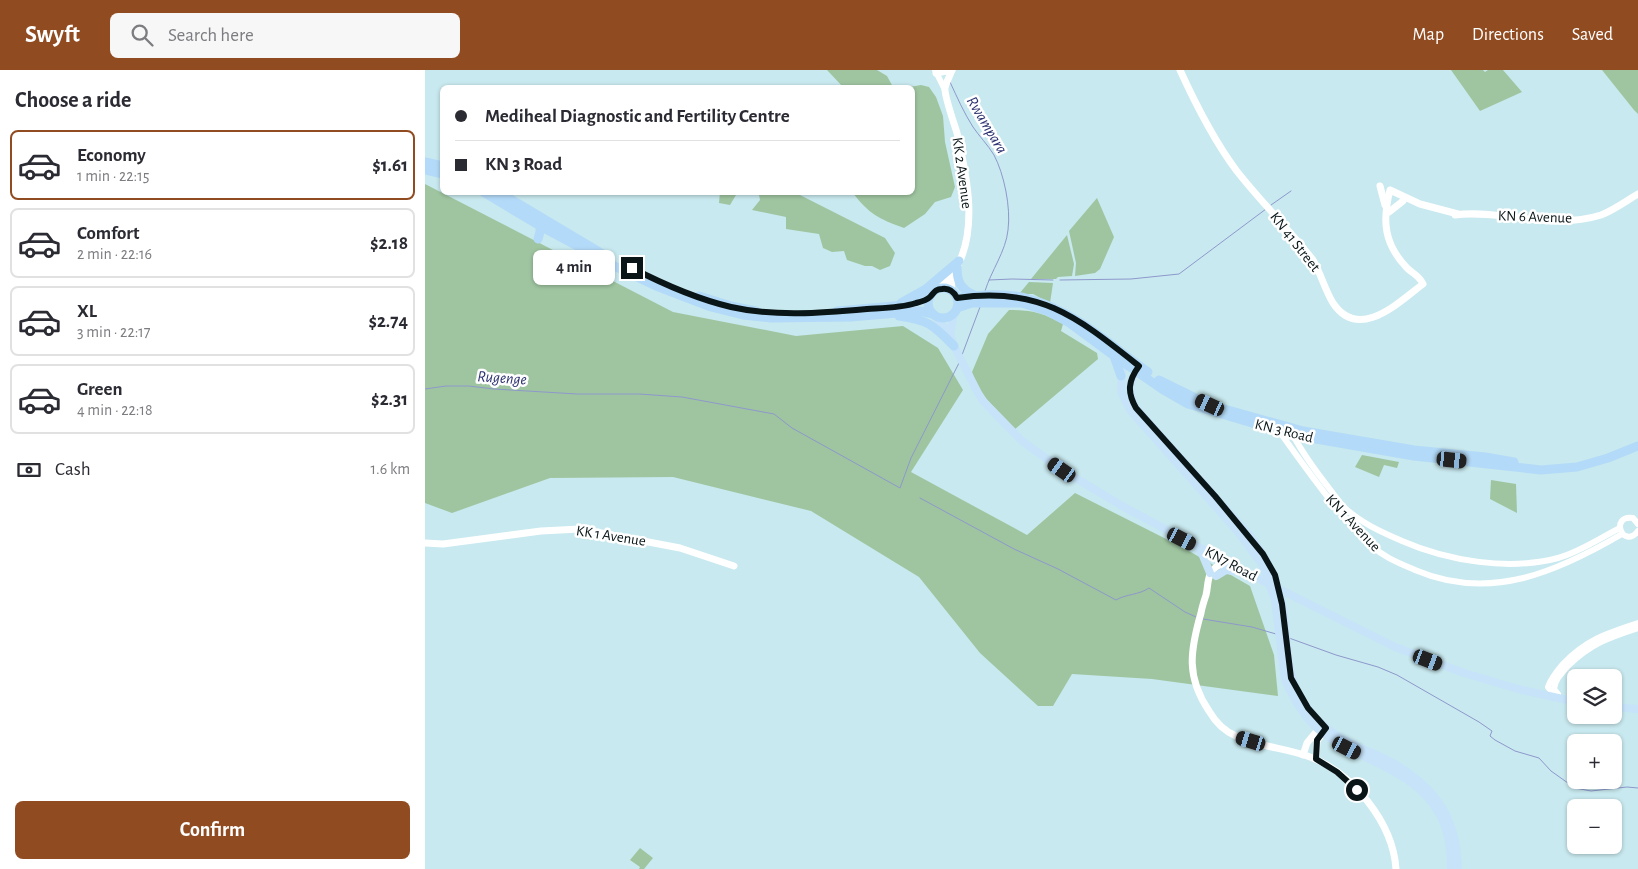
<!DOCTYPE html>
<meta charset="utf-8">
<style>
body{margin:0;font-family:"Alegreya Sans",sans-serif;background:#f7f7f7;color:#2b2b33;height:100vh;display:flex;flex-direction:column;font-size:19px;white-space:nowrap}
*{box-sizing:border-box;margin:0}
p{font-size:16px;color:#7c7c81}
.icon{flex:none;width:28px;height:28px;fill:none;stroke:currentColor;stroke-width:2;stroke-linecap:round;stroke-linejoin:round}
.map{position:relative;flex:1;overflow:hidden}
.panel{display:flex;flex-direction:column;background:#fff;width:425px}
.panel>*{flex:none}
.hud{position:absolute;left:15px;top:15px;width:475px;height:110px;border-radius:8px;box-shadow:0 1px 4px #0004;display:grid;align-content:center;height:110px;padding:0 15px;background:#fff}
.tools{position:absolute;left:1142px;top:599px;display:grid;gap:10px}
.tools a{display:grid;place-items:center;width:55px;height:55px;border-radius:8px;background:#fff;box-shadow:0 1px 4px #0004;font-size:25px}
.end{position:absolute;width:22px;height:22px;margin:-11px;border:6px solid #091517;background:#fff;box-shadow:0 0 0 2px #fff}
.from{border-radius:50%}
.bubble{position:absolute;height:35px;border-radius:8px;background:#fff;box-shadow:0 1px 4px #0004;font-size:16px;font-weight:600;line-height:35px;text-align:center}
.car{position:absolute;width:15px;height:30px;margin:-15px -8px;border-radius:6px;box-shadow:0 0 4px 1px #0007;background:linear-gradient(#222 24%,#8ab4d8 0 40%,#222 0 76%,#8ab4d8 0 86%,#222 0)}
.hud b{display:flex;align-items:center;gap:18px;height:48px;font-size:19px}
.hud b+b{border-top:1px solid #e1e1e2}
.hud i{width:12px;height:12px;background:#2b2b33}
ul{padding:0;list-style:none}
li{display:flex;align-items:center;gap:15px;height:70px;margin:0 10px 8px;padding:0 5px;border:2px solid #e1e1e2;border-radius:8px}
li div{flex:1}
li b{display:block;font-size:19px}
li em{font-style:normal;font-weight:600}
li.current{border-color:#904b21}
li>.icon{width:45px;height:45px;stroke-width:1.5}
h2{padding:0 15px;font-size:22px;line-height:60px}
.pay{display:flex;align-items:center;gap:12px;height:55px;padding:0 15px;font-size:19px}
.pay p{margin-inline-start:auto}
.action{display:flex;gap:10px;margin-top:auto;padding:10px 15px}
.action a{flex:1;height:58px;border-radius:8px;background:#904b21;color:#fff;font-size:20px;font-weight:600;line-height:58px;text-align:center}
header{display:flex;align-items:center;gap:30px;box-sizing:border-box;height:70px;padding:0 25px;background:#904b21;color:#fff}
header strong{font-size:24px}
nav{display:flex;gap:28px;margin-inline-start:auto;font-size:18px}
.search{width:350px;height:45px;background:#f7f7f7;display:flex;align-items:center;gap:12px;box-sizing:border-box;padding:0 18px;border-radius:8px;color:#7c7c81;font-size:19px}
main{display:flex;flex:1;min-height:0}
.map>svg:first-child{display:block}
.green{fill:#9fc5a0}
.lines{fill:none;stroke-linecap:round;stroke-linejoin:round}
.stream{stroke:#8e98cc;stroke-width:1}
.tertiary{stroke:#fff;stroke-width:6}
.secondary{stroke:#fff;stroke-width:7}
.primary{stroke:#c6e3fa;stroke-width:8}
.trunk{stroke:#b3daf8;stroke-width:9}
.route{stroke:#091517;stroke-width:6}
.labels{text-anchor:middle;dominant-baseline:central;stroke-width:5;stroke-linejoin:round;paint-order:stroke}
.street-label{font-size:15px;fill:#091517;stroke:#fff}
.water-label{font-size:16px;font-style:italic;fill:#2c3270;stroke:#fff}
</style>
<header>
<strong>Swyft</strong>
<div class="search"><svg class="icon" aria-label="search" viewBox="0 0 24 24"><circle cx="10" cy="10" r="6"/><path d="M15 15l6 6"/></svg>Search here</div>
<nav><a>Map</a><a>Directions</a><a>Saved</a></nav>
</header>
<main>
<section class="panel">
<h2>Choose a ride</h2>
<ul>
<li class="current"><svg class="icon" aria-label="car" viewBox="0 0 24 24"><path d="M5 17H2v-5l4-1 3-4h7l3 4 3 1v5h-3M9 17h6M6 11h13"/><circle cx="7" cy="17" r="2"/><circle cx="17" cy="17" r="2"/></svg><div><b>Economy</b><p>1 min · 22:15</p></div><em>$1.61</em></li>
<li><svg class="icon" aria-label="car" viewBox="0 0 24 24"><path d="M5 17H2v-5l4-1 3-4h7l3 4 3 1v5h-3M9 17h6M6 11h13"/><circle cx="7" cy="17" r="2"/><circle cx="17" cy="17" r="2"/></svg><div><b>Comfort</b><p>2 min · 22:16</p></div><em>$2.18</em></li>
<li><svg class="icon" aria-label="car" viewBox="0 0 24 24"><path d="M5 17H2v-5l4-1 3-4h7l3 4 3 1v5h-3M9 17h6M6 11h13"/><circle cx="7" cy="17" r="2"/><circle cx="17" cy="17" r="2"/></svg><div><b>XL</b><p>3 min · 22:17</p></div><em>$2.74</em></li>
<li><svg class="icon" aria-label="car" viewBox="0 0 24 24"><path d="M5 17H2v-5l4-1 3-4h7l3 4 3 1v5h-3M9 17h6M6 11h13"/><circle cx="7" cy="17" r="2"/><circle cx="17" cy="17" r="2"/></svg><div><b>Green</b><p>4 min · 22:18</p></div><em>$2.31</em></li>
</ul>
<div class="pay"><svg class="icon" aria-label="cash" viewBox="0 0 24 24"><path d="M3 7h18v10H3z"/><circle cx="12" cy="12" r="2"/></svg>Cash<p>1.6 km</p></div>
<div class="action"><a>Confirm</a></div>
</section>
<div class="map">
<svg width="1213" height="799" viewBox="0 0 1213 799">
<rect width="100%" height="100%" fill="#c8e9ef"/>
<!-- green -->
<g class="green">
<path d="M 402,0 L 452,0 L 462,6 L 468,17 L 418,17 Z"/>
<path d="M 1026,0 L 1058,0 L 1060,2 L 1063,0 L 1078,0 L 1097,22 L 1055,41 Z"/>
<path d="M 1177,0 L 1213,0 L 1213,44 L 1209,40 Z"/>
<path d="M 496,15 L 504,17 L 511,27 L 518,46 L 520,72 L 530,117 L 526,127 L 510,132 L 500,144 L 479,158 C 454,149 444,144 428,123 L 488,122 L 488,18 L 485,17 Z"/>
<path d="M 0,114 L 248,242 L 371,266 L 478,256 L 513,278 L 538,320 L 486,402 L 602,465 L 650,423 L 757,477 L 825,516 L 849,585 L 853,626 L 727,609 L 647,604 L 628,636 L 613,636 L 555,583 L 494,507 L 386,441 L 248,407 L 125,408 L 27,443 L 0,433 Z"/>
<path d="M 295,122 L 371,123 L 460,168 L 470,183 L 465,196 L 455,200 L 447,196 L 440,196 L 422,190 L 419,181 L 407,182 L 398,178 L 394,164 L 361,159 L 361,147 L 327,140 L 335,130 L 334,125 L 311,125 L 305,135 L 294,133 Z"/>
<path d="M 672,128 L 689,167 L 675,199 L 670,203 L 650,206 L 651,193 L 644,161 Z"/>
<path d="M 642,165 L 649,194 L 647,206 L 633,207 L 631,209 L 606,209 Z"/>
<path d="M 604,212 L 628,213 L 625,233 L 608,224 L 594,224 Z"/>
<path d="M 584,240 C 606,240 618,243 638,254 L 636,261 L 672,283 L 673,289 L 589,360 C 573,342 555,326 547,302 L 563,264 Z"/>
<path d="M 937,385 L 974,392 L 972,398 L 959,395 L 954,407 L 930,397 Z"/>
<path d="M 1066,410 L 1091,414 L 1092,443 L 1065,429 Z"/>
<path d="M 215,778 L 228,788 L 219,799 L 214,799 L 215,797 L 205,790 Z"/>
</g>
<g class="lines">
<!-- stream -->
<g class="stream">
<path d="M 525,12 C 532,27 539,43 548,57 C 554,66 563,75 569,85 C 579,104 586,137 583,160 C 581,181 566,201 560,221"/>
<path d="M 846,135 L 866,121"/>
<path d="M 564,210 L 587,209 L 628,210"/>
<path d="M 635,210 L 706,209 L 754,204 L 841,139"/>
<path d="M 537,285 L 555,237"/>
<path d="M 0,319 L 21,316 L 44,316 L 69,319 L 152,324 L 214,324 L 257,327 L 349,344 L 367,358 L 475,418 L 486,388 L 534,293"/>
<path d="M 495,428 L 589,479 L 633,499 L 691,530 C 701,524 714,525 724,518 L 760,542 L 771,547"/>
<path d="M 778,549 L 827,557 L 851,564"/>
<path d="M 864,568 L 911,585 L 953,597 L 972,605 L 1054,652 L 1067,661 L 1065,666 L 1070,670 L 1090,681 L 1114,688 L 1126,701 L 1150,718 L 1166,721 L 1202,717 L 1213,718"/>
</g>
<!-- tertiary -->
<g class="tertiary">
<path d="M 510,0 L 520,20"/>
<path d="M 854,361 C 883,401 911,442 947,476 C 960,488 974,493 990,500 C 1065,532 1132,502 1197,464"/>
<path d="M 868,365 C 879,386 892,403 907,422 C 911,427 915,434 921,439 C 938,454 957,462 977,471 C 1023,491 1084,501 1133,488 C 1155,482 1175,468 1195,458"/>
<path d="M 1213,454 L 1208,448 C 1184,445 1198,480 1213,461"/>
<path d="M 1133,624 L 1129,619 C 1130,609 1137,603 1143,596 C 1165,574 1185,567 1213,558"/>
<path d="M 1131,628 L 1123,617 C 1126,608 1132,601 1138,594 C 1161,570 1182,563 1213,553"/>
</g>
<!-- secondary -->
<g class="secondary">
<path d="M 755,0 C 771,35 788,69 811,100 C 835,131 864,159 888,190 C 896,204 900,220 908,233 C 934,272 974,232 998,214 C 994,205 988,204 982,198 C 959,174 957,151 965,120 L 995,134 L 1033,144"/>
<path d="M 511,3 L 527,0"/>
<path d="M 955,116 L 960,135"/>
<path d="M 964,142 L 978,131"/>
<path d="M 1030,145 C 1048,142 1069,145 1087,147 C 1116,151 1148,154 1176,145 C 1189,140 1201,131 1213,124"/>
<path d="M 514,219 C 518,214 523,210 527,205 C 555,165 542,106 532,63 C 529,53 519,25 520,18 C 521,12 525,6 527,0"/>
<path d="M 526,221 L 527,205"/>
<path d="M 0,473 L 18,474 L 116,461 L 155,459 L 255,478 L 309,496"/>
<path d="M 801,492 C 795,494 789,497 786,503 C 782,509 783,518 781,525 C 779,531 777,537 776,543 C 765,581 761,607 784,641 C 791,653 799,661 811,666 C 834,677 861,678 885,687 C 928,703 968,753 971,799"/>
<path d="M 878,685 L 882,673 L 896,656"/>
<path d="M 891,689 L 892,671 L 901,658"/>
</g>
<!-- primary -->
<g class="primary">
<path d="M 529,243 L 525,264 L 529,276 L 553,323 L 558,331 L 597,371 L 637,400 L 699,437 L 824,504 L 970,577 L 1039,603 L 1093,619 L 1151,632"/>
<path d="M 510,246 L 525,264"/>
<path d="M 714,297 C 703,311 703,323 711,338 L 826,467 C 841,487 852,507 857,532 C 866,579 855,609 892,649 C 909,668 934,677 956,687 C 1006,711 1032,744 1033,799"/>
<path d="M 697,302 L 696,322 L 705,340 L 814,463 L 837,494 L 850,530 L 860,610 C 868,628 878,647 894,660 C 934,693 991,697 1016,747 C 1024,763 1026,781 1026,799"/>
<path d="M 773,478 L 778,486 L 785,503"/>
<path d="M 791,506 L 801,500 L 815,502"/>
<path d="M 1189,637 L 1213,639"/>
</g>
<!-- trunk -->
<g class="trunk">
<path d="M 0,92 L 18,96"/>
<path d="M 0,100 L 18,104"/>
<path d="M 58,122 L 115,156 L 199,201 L 231,216 L 286,237 L 318,245 L 346,248 L 426,247 L 495,241 L 508,244"/>
<path d="M 74,122 L 178,184"/>
<path d="M 113,169 L 115,162 L 115,156"/>
<path d="M 532,197 C 532,211 535,219 549,225"/>
<circle cx="518" cy="233" r="15"/>
<path d="M 274,226 L 306,236 L 331,241"/>
<path d="M 532,228 C 554,225 581,222 604,229 C 650,241 685,275 723,302"/>
<path d="M 476,233 L 501,219 L 534,191"/>
<path d="M 532,238 L 547,233 L 597,233 L 622,241 L 643,252 L 689,286 L 737,319 L 763,334 L 868,365 L 989,386 L 1116,400 L 1152,397 L 1183,388 L 1213,376"/>
<path d="M 412,241 L 481,235 L 505,227"/>
<path d="M 474,246 C 504,250 508,255 529,276"/>
<path d="M 689,286 L 696,306"/>
<path d="M 734,310 L 785,335 L 878,361 L 989,380 L 1060,387 L 1089,392"/>
</g>
</g>
<g class="lines">
<!-- route -->
<path class="route" d="M 207,198 C 238,214 272,229 306,237 C 350,247 397,243 442,239 C 458,238 476,238 491,233 C 495,232 502,230 505,227 C 509,223 510,219 517,219 C 524,218 529,222 532,228 C 615,216 652,247 714,296 C 703,311 702,322 711,338 L 790,426 L 838,484 L 850,505 L 857,534 L 866,608 L 883,638 L 901,658 L 892,670 L 891,689 L 912,702 L 932,720"/>
</g>
<g class="labels">
<!-- street labels -->
<g class="street-label">
<text transform="translate(537 103) rotate(82)">KK 2 Avenue</text>
<text transform="translate(1110 147) rotate(2)">KN 6 Avenue</text>
<text transform="translate(870 172) rotate(52)">KN 41 Street</text>
<text transform="translate(859 361) rotate(14)">KN 3 Road</text>
<text transform="translate(928 453) rotate(47)">KN 1 Avenue</text>
<text transform="translate(186 466) rotate(9)">KK 1 Avenue</text>
<text transform="translate(806 494) rotate(28)">KN7 Road</text>
</g>
<!-- water labels -->
<g class="water-label">
<text transform="translate(562 55) rotate(59)">Rwampara</text>
<text transform="translate(77 308) rotate(4)">Rugenge</text>
</g>
</g>
</svg>
<div class="tools">
<a><svg class="icon" aria-label="layers" viewBox="0 0 24 24"><path d="M12 4l9 5-9 5-9-5zM3 14l9 5 9-5"/></svg></a>
<a>+</a>
<a>−</a>
</div>
<i class="end from" style="left:932px;top:720px"></i>
<i class="end" style="left:207px;top:198px"></i>
<div class="bubble" style="left:108px;top:180px;width:82px">4 min</div>
<i class="car" style="left:785px;top:335px;rotate:295deg"></i>
<i class="car" style="left:1027px;top:390px;rotate:96deg"></i>
<i class="car" style="left:637px;top:400px;rotate:305deg"></i>
<i class="car" style="left:757px;top:469px;rotate:117deg"></i>
<i class="car" style="left:1003px;top:590px;rotate:111deg"></i>
<i class="car" style="left:826px;top:671px;rotate:287deg"></i>
<i class="car" style="left:922px;top:678px;rotate:117deg"></i>
<div class="hud">
<b><i class="from"></i>Mediheal Diagnostic and Fertility Centre</b>
<b><i></i>KN 3 Road</b>
</div>
</div>
</main>
